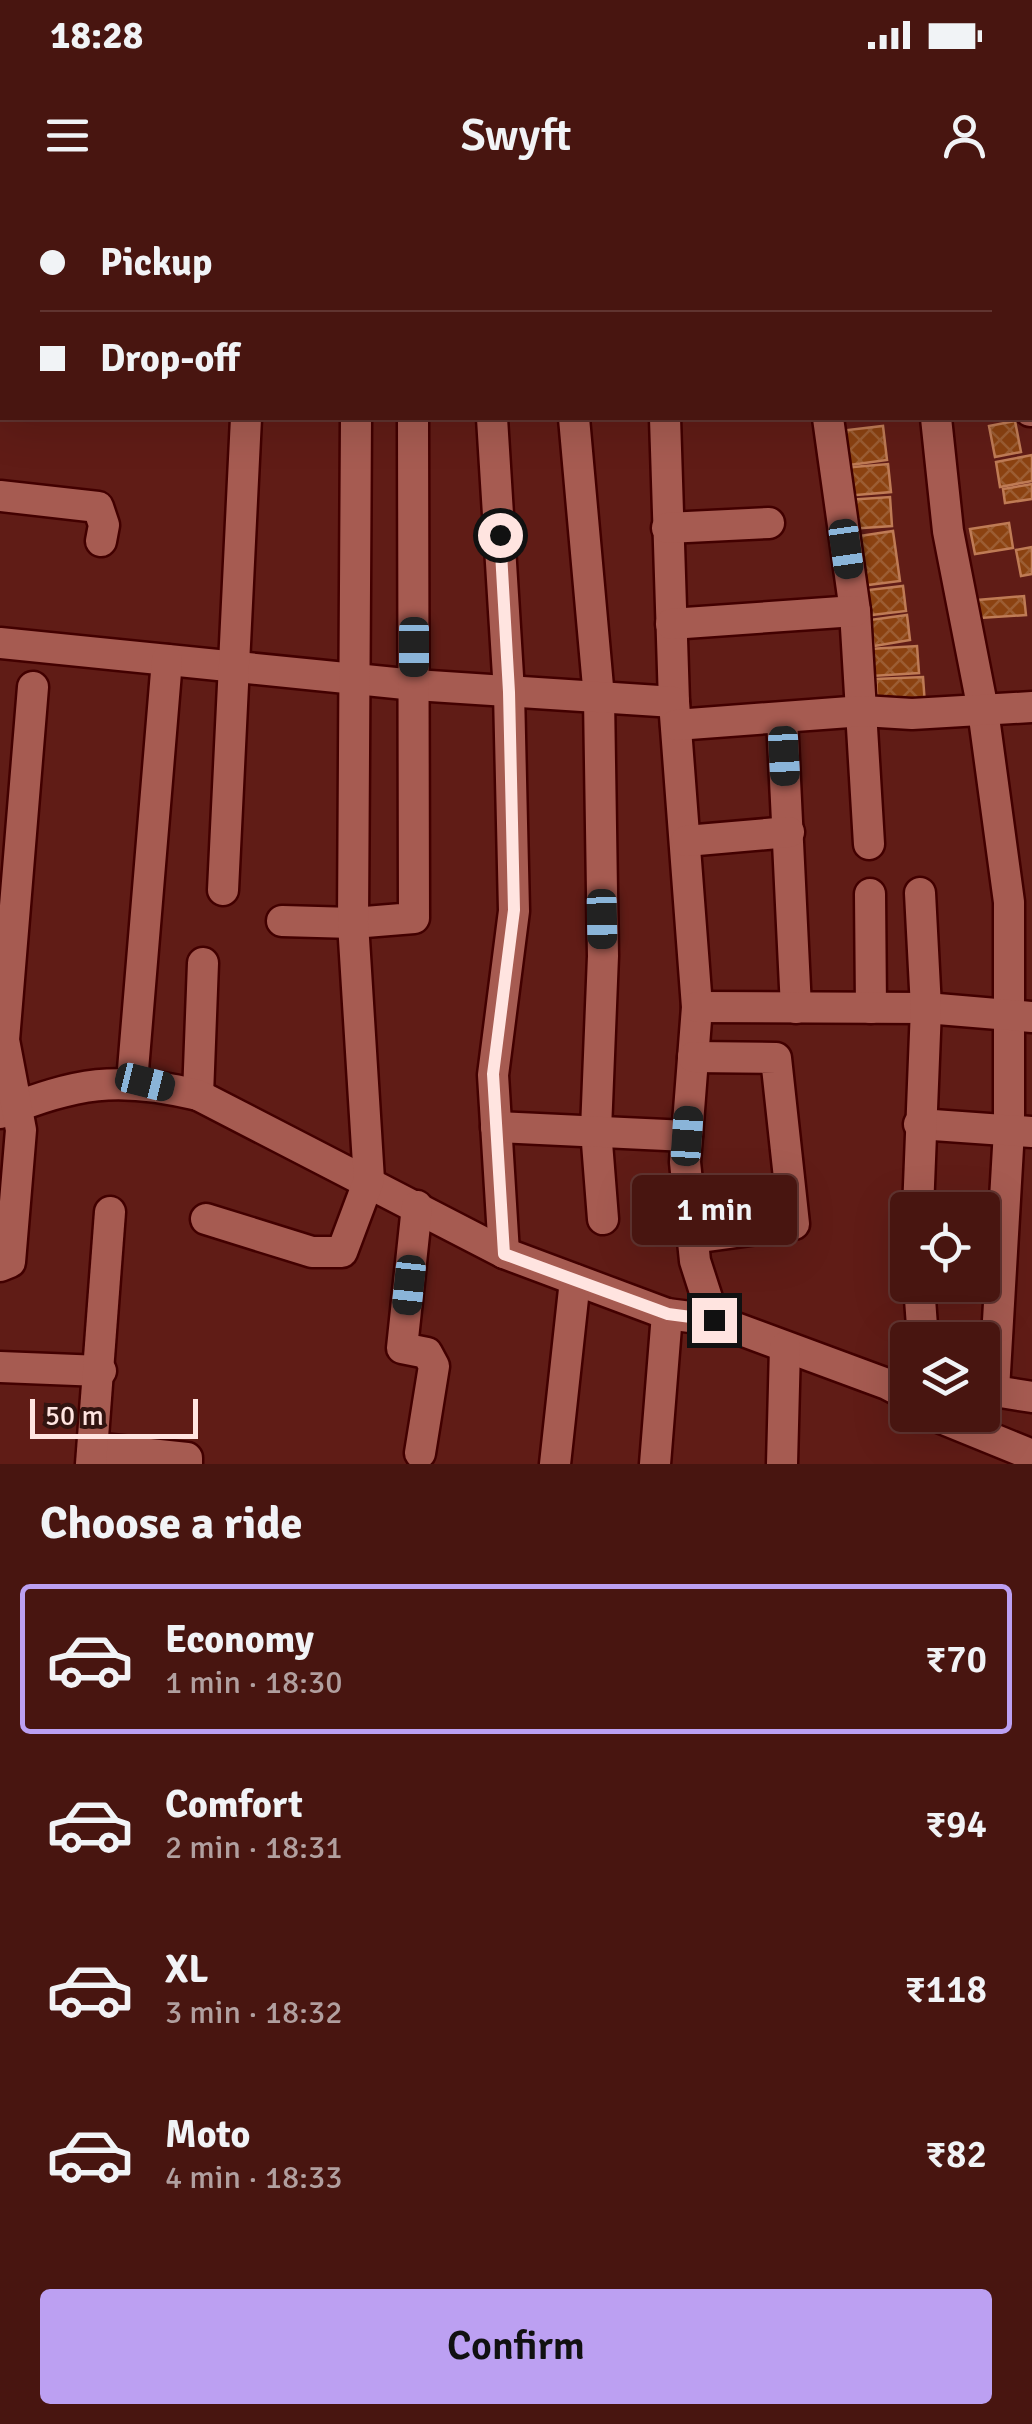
<!DOCTYPE html>
<meta charset="utf-8">
<style>
body{margin:0;font-family:Signika,sans-serif;background:#52221e;color:#f1f3f6;height:100vh;display:flex;flex-direction:column;font-size:38px;white-space:nowrap}
*{box-sizing:border-box;margin:0}
p{font-size:32px;color:#b19f9f}
.icon{flex:none;width:55px;height:55px;fill:none;stroke:currentColor;stroke-width:2;stroke-linecap:round;stroke-linejoin:round}
.map{position:relative;height:1264px;overflow:hidden}
.details{display:flex;flex-direction:column;background:#481510;flex:1}
.details>*{flex:none}
.guide{position:absolute;left:0px;top:0px;width:1032px;height:220px;box-shadow:0 10px 40px #0002,0 0 0 2px #603430;display:grid;align-content:center;height:220px;padding:0 40px;background:#481510}
.tools{position:absolute;left:890px;top:992px;display:grid;gap:20px}
.tools a{display:grid;place-items:center;width:110px;height:110px;border-radius:10px;background:#481510;box-shadow:0 10px 40px #0002,0 0 0 2px #603430;font-size:50px}
.scale{position:absolute;left:30px;bottom:25px;width:168px;box-sizing:border-box;padding-left:10px;border:5px solid #ffe4e0;border-top:0;font-size:28px;line-height:35px;white-space:nowrap;color:#ffe4e0;-webkit-text-stroke:8px #321410;paint-order:stroke}
.end{position:absolute;width:45px;height:45px;margin:-22px;border:12px solid #ffe4e0;background:#111;box-shadow:0 0 0 5px #111}
.from{border-radius:50%}
.bubble{position:absolute;height:70px;border-radius:10px;background:#481510;box-shadow:0 10px 40px #0002,0 0 0 2px #603430;font-size:32px;font-weight:600;line-height:70px;text-align:center}
.car{position:absolute;width:30px;height:60px;margin:-30px -15px;border-radius:12px;box-shadow:0 0 8px 2px #0007;background:linear-gradient(#222 24%,#8ab4d8 0 40%,#222 0 76%,#8ab4d8 0 86%,#222 0)}
.guide b{display:flex;align-items:center;gap:35px;height:95px;font-size:38px}
.guide b+b{border-top:2px solid #603430}
.guide i{width:25px;height:25px;background:#f1f3f6}
ul{padding:0;list-style:none}
li{display:flex;align-items:center;gap:30px;height:150px;margin:0 20px 15px;padding:0 20px;border:5px solid transparent;border-radius:10px}
li div{flex:1}
li b{display:block;font-size:38px}
li em{font-style:normal;font-weight:600}
li.on{border-color:#bca0f2}
li>.icon{width:90px;height:90px;stroke-width:1.5}
h2{padding:0 40px;font-size:45px;line-height:120px}
.primary-button{display:flex;gap:20px;margin-top:auto;padding:20px 40px}
.primary-button a{flex:1;height:115px;border-radius:10px;background:#bca0f2;color:#111;font-size:40px;font-weight:600;line-height:115px;text-align:center}
.status{display:flex;justify-content:space-between;align-items:center;height:70px;padding:0 50px;background:#481510;direction:ltr}
.status svg{height:28px;fill:currentColor}
header{display:flex;justify-content:space-between;align-items:center;height:130px;padding:0 40px;background:#481510;font-size:45px;font-weight:600}
.map>svg:first-child{display:block}
.building{fill:url(#building-cross-hatch);stroke:#bf7b55;stroke-width:2.5}
.lines{fill:none;stroke-linecap:round;stroke-linejoin:round}
.minor-casing{stroke:#420000;stroke-width:35}
.minor{stroke:#a65b51;stroke-width:30}
.route{stroke:#ffe4e0;stroke-width:12}
</style>
<div class="status"><b>18:28</b><svg viewBox="0 0 49 12"><path d="M0 12V9h3v3zM5 12V6h3v6zM10 12V3h3v9zM15 12V0h3v12zM26 1h20v11H26zM47 4h2v5h-2z"/></svg></div>
<header><svg class="icon" aria-label="menu" viewBox="0 0 24 24"><path d="M4 6h16M4 12h16M4 18h16"/></svg>Swyft<svg class="icon" aria-label="person" viewBox="0 0 24 24"><circle cx="12" cy="8" r="4"/><path d="M4 21q1-7 8-7t8 7"/></svg></header>
<div class="map">
<svg width="1032" height="1264" viewBox="0 0 1032 1264">
<defs>
<pattern id="building-cross-hatch" width="8" height="8" patternUnits="userSpaceOnUse" patternTransform="scale(2.5)"><rect width="8" height="8" fill="#8b4211"/><path d="M0 0l8 8M0 8l8-8" fill="none" stroke="#9c5d33"/></pattern>
</defs>
<rect width="100%" height="100%" fill="#601c16"/>
<!-- building -->
<g class="building">
<path d="M 1015,221 L 1021,252 L 995,257 L 989,226 Z"/>
<path d="M 883,226 L 887,260 L 842,266 L 839,231 Z"/>
<path d="M 1032,255 L 1032,281 L 1000,287 L 996,262 Z"/>
<path d="M 888,264 L 891,292 L 845,296 L 842,268 Z"/>
<path d="M 1032,284 L 1032,299 L 1005,303 L 1003,289 Z"/>
<path d="M 890,297 L 892,326 L 849,329 L 847,300 Z"/>
<path d="M 1009,323 L 1013,348 L 975,354 L 970,329 Z"/>
<path d="M 893,331 L 900,381 L 860,386 L 853,337 Z"/>
<path d="M 1032,347 L 1032,374 L 1021,376 L 1016,350 Z"/>
<path d="M 903,386 L 906,411 L 863,416 L 860,391 Z"/>
<path d="M 1024,396 L 1026,415 L 980,418 L 978,400 Z"/>
<path d="M 907,415 L 910,440 L 874,446 L 870,420 Z"/>
<path d="M 917,446 L 919,473 L 872,476 L 870,449 Z"/>
<path d="M 923,477 L 925,505 L 878,508 L 876,479 Z"/>
</g>
<g class="lines">
<defs>
<g id="minor">
<path d="M 179,0 L 179,2"/>
<path d="M 327,2 L 327,0"/>
<path d="M 393,2 L 427,0"/>
<path d="M 669,2 L 669,0"/>
<path d="M 0,50 L 2,50"/>
<path d="M 1030,99 L 1032,98"/>
<path d="M 0,182 L 2,182"/>
<path d="M 1030,211 L 1032,211"/>
<path d="M 492,218 L 509,492 L 514,711 L 493,875 L 504,1053"/>
<path d="M 574,218 L 599,498 L 603,756 L 596,930 L 603,1019"/>
<path d="M 665,218 L 674,502 L 697,807 L 685,962 L 695,1061 L 714,1120"/>
<path d="M 828,218 L 855,411 L 869,644"/>
<path d="M 936,218 L 948,331 L 983,510 L 1009,702 L 1009,930 L 994,1190"/>
<path d="M 0,296 L 98,307 L 104,325 L 101,341"/>
<path d="M 667,328 L 769,323"/>
<path d="M 671,424 L 855,411"/>
<path d="M 0,443 L 415,485 L 674,502"/>
<path d="M 782,518 L 796,808"/>
<path d="M 676,525 L 863,511 L 912,514 L 1032,507"/>
<path d="M 686,641 L 789,632"/>
<path d="M 223,690 L 246,218"/>
<path d="M 870,694 L 871,808"/>
<path d="M 282,721 L 353,723 L 414,718 L 413,218"/>
<path d="M 697,807 L 926,808 L 1032,817"/>
<path d="M 132,882 L 167,460"/>
<path d="M 198,895 L 203,763"/>
<path d="M 0,913 C 77,883 116,875 198,895 L 504,1053 L 667,1114 L 714,1120 L 887,1184 L 908,1195"/>
<path d="M 919,924 L 1032,932"/>
<path d="M 496,927 L 687,936"/>
<path d="M 417,1006 L 402,1148 L 427,1153 L 434,1166 L 420,1253"/>
<path d="M 918,1010 L 926,808 L 920,693"/>
<path d="M 206,1019 L 312,1052 L 342,1052 L 369,980 L 353,723 L 356,218"/>
<path d="M 693,1038 L 794,1024 L 776,858 L 693,857"/>
<path d="M 0,1066 L 10,1062 L 21,930 L 4,840 L 33,487"/>
<path d="M 919,1085 L 923,1140"/>
<path d="M 0,1167 L 101,1171"/>
<path d="M 982,1189 L 1032,1197"/>
<path d="M 934,1215 L 1032,1255"/>
<path d="M 93,1248 L 187,1258 L 187,1264"/>
<path d="M 91,1264 L 110,1012"/>
<path d="M 555,1264 L 575,1080"/>
<path d="M 655,1264 L 667,1114"/>
<path d="M 782,1264 L 785,1147"/>
</g>
</defs>
<!-- minor casing -->
<use href="#minor" class="minor-casing"/>
<!-- minor -->
<use href="#minor" class="minor"/>
</g>
<g class="lines">
<!-- route -->
<path class="route" d="M 500,335 L 509,492 L 514,710 L 493,874 L 504,1054 L 668,1114 L 714,1120"/>
</g>
</svg>
<div class="tools">
<a><svg class="icon" aria-label="locate" viewBox="0 0 24 24"><circle cx="12" cy="12" r="6"/><path d="M12 2v4M12 18v4M2 12h4M18 12h4"/></svg></a>
<a><svg class="icon" aria-label="layers" viewBox="0 0 24 24"><path d="M12 4l9 5-9 5-9-5zM3 14l9 5 9-5"/></svg></a>
</div>
<div class="scale">50 m</div>
<i class="end from" style="left:500px;top:335px"></i>
<i class="end" style="left:714px;top:1120px"></i>
<div class="bubble" style="left:632px;top:975px;width:165px">1 min</div>
<i class="car" style="left:846px;top:349px;rotate:172deg"></i>
<i class="car" style="left:414px;top:447px;rotate:180deg"></i>
<i class="car" style="left:784px;top:556px;rotate:177deg"></i>
<i class="car" style="left:602px;top:719px;rotate:179deg"></i>
<i class="car" style="left:145px;top:882px;rotate:104deg"></i>
<i class="car" style="left:687px;top:936px;rotate:4deg"></i>
<i class="car" style="left:409px;top:1085px;rotate:186deg"></i>
<div class="guide">
<b><i class="from"></i>Pickup</b>
<b><i></i>Drop-off</b>
</div>
</div>
<section class="details">
<h2>Choose a ride</h2>
<ul>
<li class="on"><svg class="icon" aria-label="car" viewBox="0 0 24 24"><path d="M5 17H2v-5l4-1 3-4h7l3 4 3 1v5h-3M9 17h6M6 11h13"/><circle cx="7" cy="17" r="2"/><circle cx="17" cy="17" r="2"/></svg><div><b>Economy</b><p>1 min · 18:30</p></div><em>₹70</em></li>
<li><svg class="icon" aria-label="car" viewBox="0 0 24 24"><path d="M5 17H2v-5l4-1 3-4h7l3 4 3 1v5h-3M9 17h6M6 11h13"/><circle cx="7" cy="17" r="2"/><circle cx="17" cy="17" r="2"/></svg><div><b>Comfort</b><p>2 min · 18:31</p></div><em>₹94</em></li>
<li><svg class="icon" aria-label="car" viewBox="0 0 24 24"><path d="M5 17H2v-5l4-1 3-4h7l3 4 3 1v5h-3M9 17h6M6 11h13"/><circle cx="7" cy="17" r="2"/><circle cx="17" cy="17" r="2"/></svg><div><b>XL</b><p>3 min · 18:32</p></div><em>₹118</em></li>
<li><svg class="icon" aria-label="car" viewBox="0 0 24 24"><path d="M5 17H2v-5l4-1 3-4h7l3 4 3 1v5h-3M9 17h6M6 11h13"/><circle cx="7" cy="17" r="2"/><circle cx="17" cy="17" r="2"/></svg><div><b>Moto</b><p>4 min · 18:33</p></div><em>₹82</em></li>
</ul>
<div class="primary-button"><a>Confirm</a></div>
</section>
